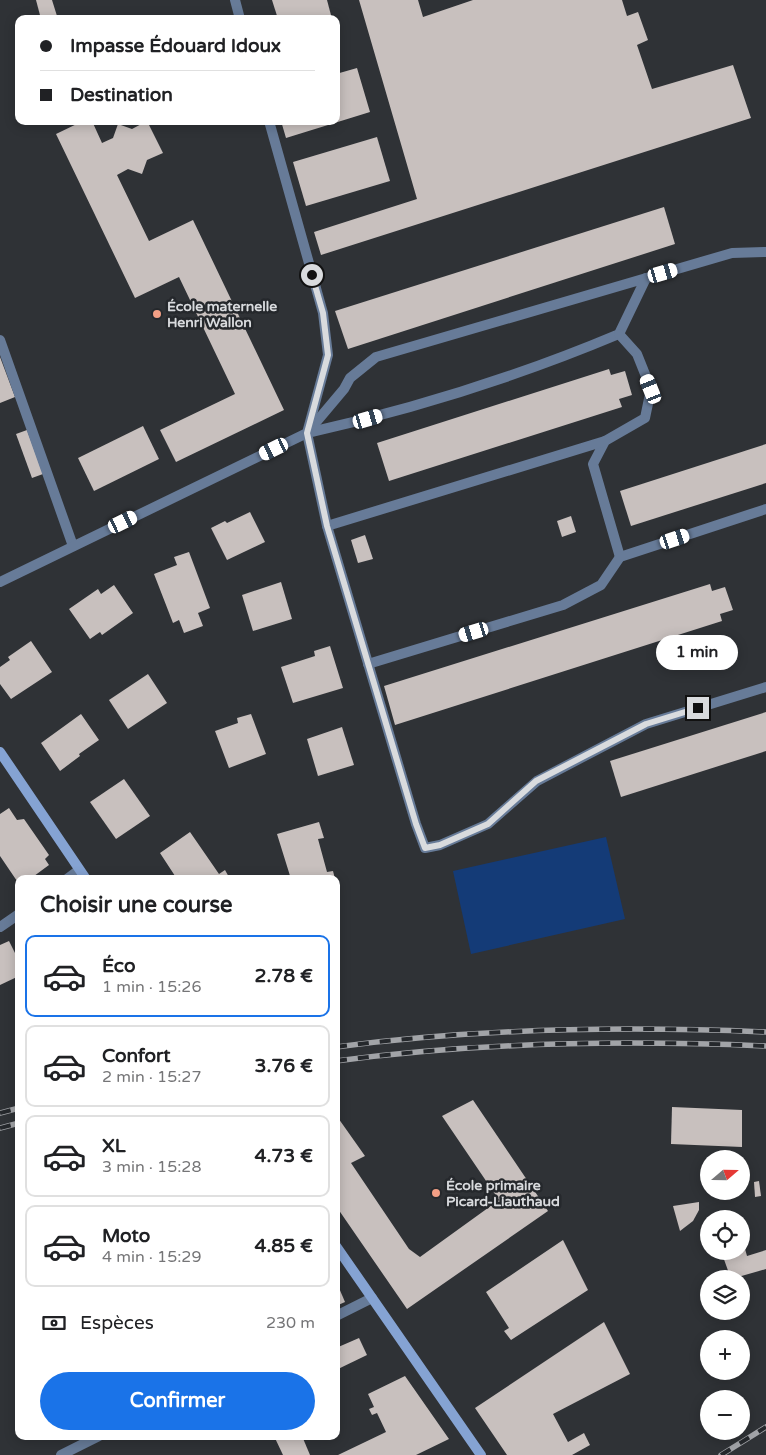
<!DOCTYPE html>
<html lang="fr">
<meta charset="utf-8">
<style>
body{margin:0;font-family:"Varela Round",sans-serif;background:#f6f6f6;color:#202124;height:100vh;display:flex;flex-direction:column;font-size:19px;white-space:nowrap}
*{box-sizing:border-box;margin:0}
p{font-size:16px;color:#757577}
.icon{flex:none;width:28px;height:28px;fill:none;stroke:currentColor;stroke-width:2;stroke-linecap:round;stroke-linejoin:round}
.map{position:relative;flex:1;overflow:hidden}
.side{position:absolute;left:15px;top:875px;width:325px;height:565px;display:flex;flex-direction:column;background:#fff;border-radius:10px;box-shadow:0 2px 12px #0003}
.side>*{flex:none}
.hud{position:absolute;left:15px;top:15px;width:325px;height:110px;border-radius:10px;box-shadow:0 2px 12px #0003;display:grid;align-content:center;height:110px;padding:0 25px;background:#fff}
.needle{width:32px;rotate:70deg}
.buttons{position:absolute;left:700px;top:1150px;display:grid;gap:10px}
.buttons a{display:grid;place-items:center;width:50px;height:50px;border-radius:50%;background:#fff;box-shadow:0 2px 12px #0003;font-size:25px}
.end{position:absolute;width:22px;height:22px;margin:-11px;border:6px solid #d9dbde;background:#111;box-shadow:0 0 0 2px #111}
.from{border-radius:50%}
.bubble{position:absolute;height:35px;border-radius:18px;background:#fff;box-shadow:0 2px 12px #0003;font-size:16px;font-weight:700;line-height:35px;text-align:center}
.car{position:absolute;width:15px;height:30px;margin:-15px -8px;border-radius:6px;box-shadow:0 0 4px 1px #0007;background:linear-gradient(#fff 24%,#345 0 40%,#fff 0 76%,#345 0 86%,#fff 0)}
.hud b{display:flex;align-items:center;gap:18px;height:48px;font-size:19px}
.hud b+b{border-top:1px solid #e0e0e0}
.hud i{width:12px;height:12px;background:#202124}
ul{padding:0;list-style:none}
li{display:flex;align-items:center;gap:15px;height:82px;margin:0 10px 8px;padding:0 15px;border:2px solid #e0e0e0;border-radius:10px}
li div{flex:1}
li b{display:block;font-size:19px}
li em{font-style:normal;font-weight:700}
li.selected{border-color:#1a73e8}
li>.icon{width:45px;height:45px;stroke-width:1.5}
h2{padding:0 25px;font-size:22px;line-height:60px}
.pay{display:flex;align-items:center;gap:12px;height:55px;padding:0 25px;font-size:19px}
.pay p{margin-inline-start:auto}
.cta{display:flex;gap:10px;margin-top:auto;padding:10px 25px}
.cta a{flex:1;height:58px;border-radius:30px;background:#1a73e8;color:#fff;font-size:20px;font-weight:700;line-height:58px;text-align:center}
.map>svg:first-child{display:block}
.green{fill:#143b77}
.building{fill:#c8c0be}
.lines{fill:none;stroke-linecap:round;stroke-linejoin:round}
.lane{stroke:#677b98;stroke-width:10}
.street{stroke:#677b98;stroke-width:10}
.secondary{stroke:#85a3d3;stroke-width:10}
.rail-casing{stroke:#a2a4a8;stroke-width:5.5}
.rail{stroke:#25282c;stroke-width:4;stroke-dasharray:11;stroke-linecap:butt}
.route{stroke:#d9dbde;stroke-width:6}
.poi-dot{fill:#f39f85;stroke:#25282c;stroke-width:2}
.labels{text-anchor:middle;dominant-baseline:central;stroke-width:5;stroke-linejoin:round;paint-order:stroke}
.poi-label{font-size:14px;font-weight:bold;fill:#d9dbde;stroke:#25282c;text-anchor:start}
</style>
<div class="map">
<svg width="766" height="1455" viewBox="0 0 766 1455">
<rect width="100%" height="100%" fill="#2f3236"/>
<!-- green -->
<path class="green" d="M 606,837 L 625,919 L 471,954 L 453,871 Z"/>
<!-- building -->
<g class="building">
<path d="M 36,0 L 52,0 L 57,16 L 41,19 Z"/>
<path d="M 272,0 L 327,0 L 332,19 L 278,19 Z"/>
<path d="M 359,0 L 418,0 L 423,17 L 473,0 L 622,0 L 627,16 L 638,12 L 648,40 L 637,45 L 652,89 L 733,65 L 751,118 L 321,255 L 314,232 L 417,199 Z"/>
<path d="M 357,68 L 370,112 L 286,138 L 281,121 L 336,121 L 336,74 Z"/>
<path d="M 83,121 L 92,121 L 102,143 L 113,138 L 118,124 L 132,129 L 147,121 L 163,153 L 147,160 L 142,174 L 128,169 L 117,175 L 149,241 L 193,220 L 284,410 L 176,462 L 160,430 L 235,394 L 179,277 L 135,298 L 56,134 Z"/>
<path d="M 377,137 L 390,181 L 306,206 L 293,162 Z"/>
<path d="M 664,207 L 675,244 L 348,349 L 335,311 Z"/>
<path d="M 0,357 L 15,397 L 0,403 Z"/>
<path d="M 609,369 L 611,375 L 625,371 L 632,395 L 619,399 L 622,407 L 389,481 L 377,443 Z"/>
<path d="M 143,426 L 159,459 L 94,491 L 78,458 Z"/>
<path d="M 27,430 L 43,474 L 32,478 L 16,434 Z"/>
<path d="M 766,444 L 766,483 L 631,526 L 620,491 Z"/>
<path d="M 250,512 L 265,542 L 227,560 L 211,528 L 225,521 L 227,523 Z"/>
<path d="M 571,516 L 576,532 L 562,537 L 557,521 Z"/>
<path d="M 365,535 L 373,559 L 358,563 L 351,540 Z"/>
<path d="M 189,552 L 210,608 L 198,613 L 203,626 L 184,633 L 179,620 L 173,623 L 154,574 L 177,565 L 174,557 Z"/>
<path d="M 281,582 L 292,619 L 253,631 L 242,595 Z"/>
<path d="M 710,584 L 712,591 L 725,587 L 733,610 L 720,614 L 722,621 L 395,725 L 384,686 Z"/>
<path d="M 114,585 L 133,613 L 102,635 L 100,632 L 90,639 L 69,609 L 98,589 L 101,594 Z"/>
<path d="M 31,641 L 52,672 L 11,699 L 0,684 L 0,667 L 10,660 L 8,657 Z"/>
<path d="M 330,646 L 343,688 L 293,703 L 281,667 L 315,656 L 314,651 Z"/>
<path d="M 148,674 L 167,703 L 128,729 L 109,700 Z"/>
<path d="M 766,712 L 766,751 L 621,797 L 610,761 Z"/>
<path d="M 81,714 L 99,740 L 79,754 L 80,756 L 60,771 L 41,743 Z"/>
<path d="M 251,714 L 266,754 L 229,768 L 215,731 L 238,723 L 237,718 Z"/>
<path d="M 342,727 L 354,765 L 318,776 L 307,739 Z"/>
<path d="M 124,779 L 150,816 L 116,839 L 90,802 Z"/>
<path d="M 9,808 L 17,820 L 24,819 L 49,855 L 45,859 L 49,865 L 30,879 L 19,879 L 19,884 L 0,856 L 0,814 Z"/>
<path d="M 319,822 L 324,838 L 318,839 L 327,872 L 333,871 L 335,879 L 291,879 L 277,834 Z"/>
<path d="M 190,832 L 219,874 L 225,870 L 230,879 L 177,879 L 160,853 Z"/>
<path d="M 9,941 L 19,961 L 19,976 L 0,985 L 0,945 Z"/>
<path d="M 473,1100 L 548,1211 L 407,1309 L 336,1206 L 336,1115 L 365,1156 L 351,1163 L 409,1249 L 420,1257 L 499,1200 L 442,1116 Z"/>
<path d="M 672,1107 L 742,1110 L 742,1147 L 671,1144 Z"/>
<path d="M 759,1181 L 761,1196 L 755,1197 L 754,1182 Z"/>
<path d="M 699,1202 L 699,1210 L 693,1221 L 680,1231 L 673,1206 Z"/>
<path d="M 742,1238 L 747,1256 L 766,1250 L 766,1269 L 731,1279 L 721,1251 L 741,1251 Z"/>
<path d="M 563,1240 L 588,1290 L 511,1340 L 504,1331 L 509,1328 L 486,1292 Z"/>
<path d="M 336,1281 L 345,1302 L 336,1306 Z"/>
<path d="M 604,1322 L 630,1374 L 553,1414 L 568,1442 L 584,1433 L 590,1445 L 572,1455 L 507,1455 L 475,1408 Z"/>
<path d="M 359,1338 L 367,1355 L 336,1370 L 336,1348 Z"/>
<path d="M 405,1376 L 449,1439 L 416,1455 L 338,1455 L 386,1432 L 377,1413 L 372,1415 L 369,1409 L 374,1407 L 368,1394 Z"/>
<path d="M 274,1436 L 302,1436 L 310,1455 L 283,1455 Z"/>
</g>
<g class="lines">
<!-- lane -->
<g class="lane">
<path d="M 0,340 L 73,546"/>
<path d="M 307,433 L 344,389 L 350,378 L 376,357 L 732,253 L 766,252"/>
<path d="M 67,879 L 79,870"/>
<path d="M 0,927 L 19,914"/>
</g>
<!-- street -->
<g class="street">
<path d="M 235,0 L 240,19"/>
<path d="M 646,278 L 619,334 C 519,376 414,409 307,433 L 327,526 L 416,824 L 425,848 L 440,845 L 488,824 L 537,781 L 646,724 L 766,687"/>
<path d="M 619,334 L 637,354 L 651,389 L 645,418 L 605,441 L 593,464 L 620,557"/>
<path d="M 327,526 L 605,441"/>
<path d="M 0,582 L 307,433 L 328,355 L 323,313 L 269,121"/>
<path d="M 368,664 L 563,605 L 601,585 L 620,557 L 766,509"/>
<path d="M 336,1316 L 372,1298"/>
<path d="M 61,1455 L 99,1436"/>
</g>
<!-- secondary -->
<g class="secondary">
<path d="M 0,752 L 86,879"/>
<path d="M 336,1246 L 481,1455"/>
</g>
<defs>
<g id="rail">
<path d="M 336,1047 C 479,1028 623,1026 766,1032"/>
<path d="M 336,1061 C 478,1042 623,1040 766,1046"/>
<path d="M 0,1113 L 19,1108"/>
<path d="M 0,1128 L 19,1123"/>
<path d="M 721,1455 L 766,1427"/>
</g>
</defs>
<!-- rail casing -->
<use href="#rail" class="rail-casing"/>
<!-- rail -->
<use href="#rail" class="rail"/>
</g>
<g class="lines">
<!-- route -->
<path class="route" d="M 312,275 L 323,313 L 328,355 L 307,433 L 327,526 L 416,824 L 425,848 L 440,845 L 488,824 L 536,781 L 646,724 L 698,708"/>
</g>
<!-- markers -->
<g class="poi-dot">
<circle cx="157" cy="314" r="5"/>
<circle cx="436" cy="1193" r="5"/>
</g>
<g class="labels">
<!-- poi labels -->
<g class="poi-label">
<text x="167" y="306">École maternelle<tspan x="167" dy="16">Henri Wallon</tspan></text>
<text x="446" y="1185">École primaire<tspan x="446" dy="16">Picard-Liauthaud</tspan></text>
</g>
</g>
</svg>
<div class="buttons">
<a><svg class="needle" viewBox="-14 -14 28 28"><path d="M0-13l5 13h-10z" fill="#e53935"/><path d="M0 13l5-13h-10z" fill="#757577"/></svg></a>
<a><svg class="icon" aria-label="locate" viewBox="0 0 24 24"><circle cx="12" cy="12" r="6"/><path d="M12 2v4M12 18v4M2 12h4M18 12h4"/></svg></a>
<a><svg class="icon" aria-label="layers" viewBox="0 0 24 24"><path d="M12 4l9 5-9 5-9-5zM3 14l9 5 9-5"/></svg></a>
<a>+</a>
<a>−</a>
</div>
<i class="end from" style="left:312px;top:275px"></i>
<i class="end" style="left:698px;top:708px"></i>
<div class="bubble" style="left:656px;top:635px;width:82px">1 min</div>
<i class="car" style="left:663px;top:273px;rotate:74deg"></i>
<i class="car" style="left:651px;top:389px;rotate:338deg"></i>
<i class="car" style="left:368px;top:419px;rotate:74deg"></i>
<i class="car" style="left:274px;top:449px;rotate:244deg"></i>
<i class="car" style="left:123px;top:522px;rotate:64deg"></i>
<i class="car" style="left:675px;top:539px;rotate:72deg"></i>
<i class="car" style="left:474px;top:632px;rotate:253deg"></i>
<div class="hud">
<b><i class="from"></i>Impasse Édouard Idoux</b>
<b><i></i>Destination</b>
</div>
<section class="side">
<h2>Choisir une course</h2>
<ul>
<li class="selected"><svg class="icon" aria-label="car" viewBox="0 0 24 24"><path d="M5 17H2v-5l4-1 3-4h7l3 4 3 1v5h-3M9 17h6M6 11h13"/><circle cx="7" cy="17" r="2"/><circle cx="17" cy="17" r="2"/></svg><div><b>Éco</b><p>1 min · 15:26</p></div><em>2.78 €</em></li>
<li><svg class="icon" aria-label="car" viewBox="0 0 24 24"><path d="M5 17H2v-5l4-1 3-4h7l3 4 3 1v5h-3M9 17h6M6 11h13"/><circle cx="7" cy="17" r="2"/><circle cx="17" cy="17" r="2"/></svg><div><b>Confort</b><p>2 min · 15:27</p></div><em>3.76 €</em></li>
<li><svg class="icon" aria-label="car" viewBox="0 0 24 24"><path d="M5 17H2v-5l4-1 3-4h7l3 4 3 1v5h-3M9 17h6M6 11h13"/><circle cx="7" cy="17" r="2"/><circle cx="17" cy="17" r="2"/></svg><div><b>XL</b><p>3 min · 15:28</p></div><em>4.73 €</em></li>
<li><svg class="icon" aria-label="car" viewBox="0 0 24 24"><path d="M5 17H2v-5l4-1 3-4h7l3 4 3 1v5h-3M9 17h6M6 11h13"/><circle cx="7" cy="17" r="2"/><circle cx="17" cy="17" r="2"/></svg><div><b>Moto</b><p>4 min · 15:29</p></div><em>4.85 €</em></li>
</ul>
<div class="pay"><svg class="icon" aria-label="cash" viewBox="0 0 24 24"><path d="M3 7h18v10H3z"/><circle cx="12" cy="12" r="2"/></svg>Espèces<p>230 m</p></div>
<div class="cta"><a>Confirmer</a></div>
</section>
</div>
